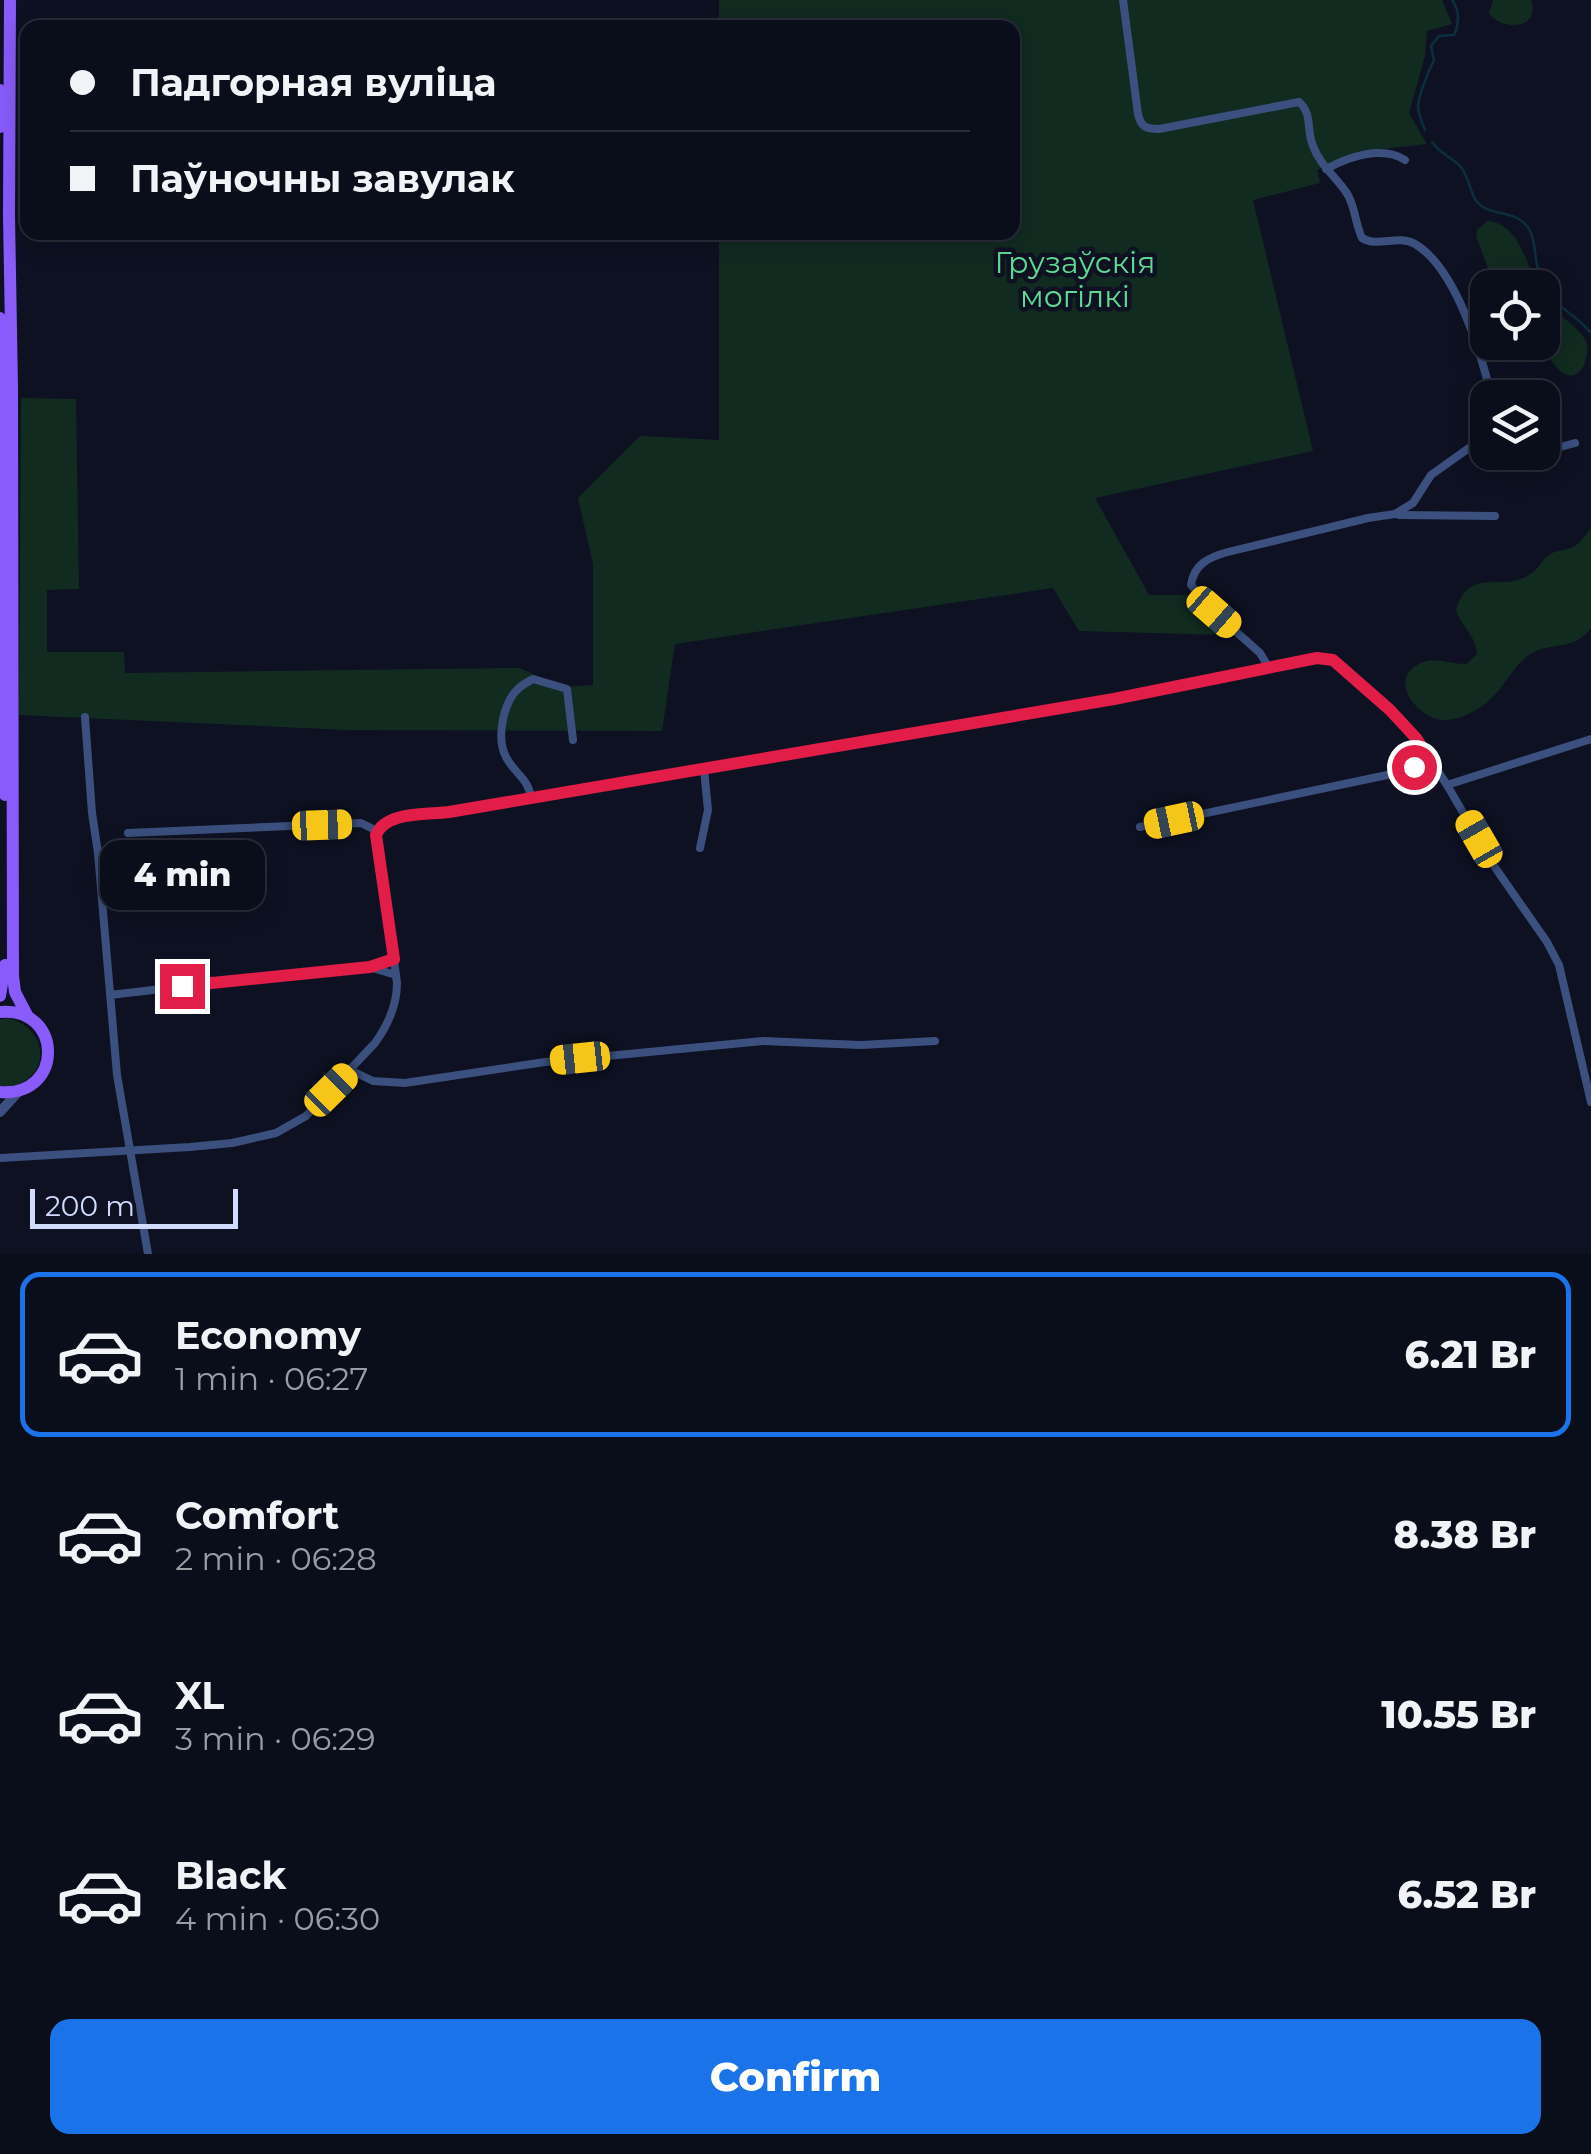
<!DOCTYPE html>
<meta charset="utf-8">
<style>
body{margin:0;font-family:Montserrat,sans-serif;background:#181b27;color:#f1f3f6;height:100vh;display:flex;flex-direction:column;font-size:38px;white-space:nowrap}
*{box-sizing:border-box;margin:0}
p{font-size:32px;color:#999ca2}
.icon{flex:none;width:55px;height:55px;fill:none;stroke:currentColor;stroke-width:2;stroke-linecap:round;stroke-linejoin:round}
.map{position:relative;height:1254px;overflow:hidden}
.details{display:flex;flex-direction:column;background:#0a0d1a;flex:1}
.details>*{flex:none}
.top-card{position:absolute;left:20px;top:20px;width:1000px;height:220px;border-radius:20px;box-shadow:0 5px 25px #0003,0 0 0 2px #2a2d39;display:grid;align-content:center;height:220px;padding:0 50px;background:#0a0d1a}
.fabs{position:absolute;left:1470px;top:270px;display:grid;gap:20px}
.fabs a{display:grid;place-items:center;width:90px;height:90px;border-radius:20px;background:#0a0d1a;box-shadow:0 5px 25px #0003,0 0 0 2px #2a2d39;font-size:50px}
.scale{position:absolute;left:30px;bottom:25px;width:208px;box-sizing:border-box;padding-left:10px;border:5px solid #d0dbfd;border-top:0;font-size:28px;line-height:35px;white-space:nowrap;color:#d0dbfd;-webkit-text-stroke:8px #0e1122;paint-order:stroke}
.end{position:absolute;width:45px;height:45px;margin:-22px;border:12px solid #e11d48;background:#fff;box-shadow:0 0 0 5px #fff}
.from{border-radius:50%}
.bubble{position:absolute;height:70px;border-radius:20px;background:#0a0d1a;box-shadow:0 5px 25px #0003,0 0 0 2px #2a2d39;font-size:32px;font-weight:800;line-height:70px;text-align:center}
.car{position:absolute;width:30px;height:60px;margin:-30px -15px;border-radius:12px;box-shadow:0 0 8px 2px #0007;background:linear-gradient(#f5c518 24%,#345 0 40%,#f5c518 0 76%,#345 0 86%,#f5c518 0)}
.top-card b{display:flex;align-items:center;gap:35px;height:95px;font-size:38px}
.top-card b+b{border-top:2px solid #2a2d39}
.top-card i{width:25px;height:25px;background:#f1f3f6}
ul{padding:18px 0 0;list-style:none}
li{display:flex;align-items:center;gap:30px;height:165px;margin:0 20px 15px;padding:0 30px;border:5px solid transparent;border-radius:20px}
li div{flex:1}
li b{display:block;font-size:38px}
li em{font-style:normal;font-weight:800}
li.selected{border-color:#1a73e8}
li>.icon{width:90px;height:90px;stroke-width:1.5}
.button{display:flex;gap:20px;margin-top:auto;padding:20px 50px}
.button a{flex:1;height:115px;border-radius:20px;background:#1a73e8;color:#fff;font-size:40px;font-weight:800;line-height:115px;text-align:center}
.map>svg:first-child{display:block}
.green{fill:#112b21}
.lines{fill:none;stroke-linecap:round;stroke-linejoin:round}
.stream{stroke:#0b2f3e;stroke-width:2.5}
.minor{stroke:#3b507f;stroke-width:8}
.tertiary{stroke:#3b507f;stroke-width:10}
.primary{stroke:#885bfa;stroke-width:12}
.route{stroke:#e11d48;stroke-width:12}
.labels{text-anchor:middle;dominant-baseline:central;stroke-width:9;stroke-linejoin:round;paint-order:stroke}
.park-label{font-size:30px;fill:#5fdb91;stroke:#0e1122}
</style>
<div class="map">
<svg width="1591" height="1254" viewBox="0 0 1591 1254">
<rect width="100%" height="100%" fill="#0e1122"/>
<!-- green -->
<g class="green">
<path d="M 719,0 L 1442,0 L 1452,24 L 1427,31 L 1425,56 L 1409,113 L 1427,144 L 1356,152 L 1317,170 L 1320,183 L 1253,200 L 1313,451 L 1095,498 L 1149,595 L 1187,595 L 1224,635 L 1079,631 L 1053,588 L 675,644 L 662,731 L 346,730 L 19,715 L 21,398 L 76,399 L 79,589 L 47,590 L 47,652 L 124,652 L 125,673 L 519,668 L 564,687 L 593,685 L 593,564 L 578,498 L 640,436 L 719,440 L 719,233 L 1012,232 L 1012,28 L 719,27 Z"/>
<path d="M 1493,0 L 1531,0 C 1540,30 1504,31 1489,14 Z"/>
<path d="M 1487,221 C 1518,222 1527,264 1537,287 L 1495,287 L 1476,236 L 1477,230 Z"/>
<path d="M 1543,298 C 1555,315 1578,324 1587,343 C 1591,374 1564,396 1544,345 C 1540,333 1542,312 1543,298 Z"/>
<path d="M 1591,528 L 1591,628 C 1572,653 1551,640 1529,655 C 1507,671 1502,697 1474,711 C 1465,716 1455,720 1444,720 C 1417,719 1386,678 1421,663 C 1436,656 1452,665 1467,664 L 1477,654 C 1476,635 1461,627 1456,610 C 1470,565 1501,593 1529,575 C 1538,570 1543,558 1552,553 C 1559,550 1569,550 1575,546 C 1581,542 1586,533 1591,528 Z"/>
<path d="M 8,1018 C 56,1031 48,1089 0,1086 L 0,1020 Z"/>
</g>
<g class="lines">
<!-- stream -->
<g class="stream">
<path d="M 1425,130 C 1422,123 1418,114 1418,106 C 1419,94 1429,70 1434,60 L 1431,46 L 1439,36 L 1454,35 C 1459,24 1460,10 1452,0"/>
<path d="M 1432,142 C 1439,153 1452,157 1461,167 C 1470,179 1470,194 1477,202 C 1489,216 1513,210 1526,225 C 1536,237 1534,254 1538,269 C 1539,277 1544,283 1547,290 C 1558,309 1578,316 1591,333"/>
</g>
<!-- minor -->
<g class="minor">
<path d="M 1123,0 L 1138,114 C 1141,127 1146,129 1159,129 L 1299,102 C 1313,114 1306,130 1313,146 C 1320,165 1335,176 1346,192 C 1355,204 1355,224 1362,238 C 1378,248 1398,234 1415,244 C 1456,268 1481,354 1492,398"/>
<path d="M 1326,169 C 1348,157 1382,145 1405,160"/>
<path d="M 1489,452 L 1516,459 L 1541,452"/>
<path d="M 1542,452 L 1575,443"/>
<path d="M 1399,515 L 1495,516"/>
<path d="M 1269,668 L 1260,653 L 1214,612 L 1191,585 C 1194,564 1209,557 1228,552 L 1368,518 L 1395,514 L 1413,503 L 1431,475 L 1476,443 L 1488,428"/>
<path d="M 85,717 L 92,813 L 98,853 L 117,1075 L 148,1254"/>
<path d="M 1447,785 L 1591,739"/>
<path d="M 531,798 C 529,779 514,773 506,757 C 496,738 503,702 519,688 C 523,684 528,682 533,679 L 567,689 L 573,740"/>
<path d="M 1140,827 L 1392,774 L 1414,767 L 1429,759"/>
<path d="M 377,831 C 392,812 426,815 449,812 L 972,724 L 1326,658 L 1340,666 L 1390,710 L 1416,738 L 1447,785 L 1494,866 L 1547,942 L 1559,965 L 1591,1102"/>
<path d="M 128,833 L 361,823 L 377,831"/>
<path d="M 700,848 L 708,810 L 704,769"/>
<path d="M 369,967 L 394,959"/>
<path d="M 110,995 L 255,978 L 369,967 L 396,975"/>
<path d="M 350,1070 L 373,1081 L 405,1083 L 545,1062 L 763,1041 L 861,1045 L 935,1041"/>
<path d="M 0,1158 L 190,1147 L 232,1143 L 276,1133 L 306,1116 L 375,1043 C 388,1025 397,1006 397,983 L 377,831"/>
</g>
<!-- tertiary -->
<path class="tertiary" d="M 0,1112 L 19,1091"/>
<!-- primary -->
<g class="primary">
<path d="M 10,0 L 9,216 L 12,387 L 13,976 L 15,992 L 28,1017"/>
<path d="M 0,90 L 0,127"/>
<path d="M 0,318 L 5,795"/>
<path d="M 0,996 L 5,965"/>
<path d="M 0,1012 C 63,1006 65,1097 0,1092"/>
</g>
</g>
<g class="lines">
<!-- route -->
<path class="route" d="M 182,986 L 370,967 L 394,959 L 376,835 C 386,811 426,815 449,812 L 1114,699 L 1317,658 L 1333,660 L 1390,710 L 1416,738 L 1429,759 L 1414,767"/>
</g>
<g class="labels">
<!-- park labels -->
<g class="park-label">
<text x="1075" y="262">Грузаўскія<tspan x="1075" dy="34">могілкі</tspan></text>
</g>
</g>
</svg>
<div class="fabs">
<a><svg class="icon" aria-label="locate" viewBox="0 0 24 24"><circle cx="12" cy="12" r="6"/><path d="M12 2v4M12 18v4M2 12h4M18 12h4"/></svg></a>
<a><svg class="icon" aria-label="layers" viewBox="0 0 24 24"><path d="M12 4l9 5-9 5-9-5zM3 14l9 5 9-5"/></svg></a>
</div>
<div class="scale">200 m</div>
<i class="end from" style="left:1414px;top:767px"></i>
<i class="end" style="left:182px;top:986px"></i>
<div class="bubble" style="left:100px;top:840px;width:165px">4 min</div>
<i class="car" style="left:1214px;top:612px;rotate:131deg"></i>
<i class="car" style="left:1174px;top:820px;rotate:258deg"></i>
<i class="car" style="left:322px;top:825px;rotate:88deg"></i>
<i class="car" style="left:1479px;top:839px;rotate:330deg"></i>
<i class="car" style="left:580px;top:1058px;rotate:264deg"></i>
<i class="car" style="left:331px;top:1090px;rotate:45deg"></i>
<div class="top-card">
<b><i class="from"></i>Падгорная вуліца</b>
<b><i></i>Паўночны завулак</b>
</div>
</div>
<section class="details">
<ul>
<li class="selected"><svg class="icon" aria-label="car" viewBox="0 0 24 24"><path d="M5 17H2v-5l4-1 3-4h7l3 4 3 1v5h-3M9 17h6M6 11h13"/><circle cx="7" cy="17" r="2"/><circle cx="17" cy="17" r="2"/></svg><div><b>Economy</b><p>1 min · 06:27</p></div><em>6.21 Br</em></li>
<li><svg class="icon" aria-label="car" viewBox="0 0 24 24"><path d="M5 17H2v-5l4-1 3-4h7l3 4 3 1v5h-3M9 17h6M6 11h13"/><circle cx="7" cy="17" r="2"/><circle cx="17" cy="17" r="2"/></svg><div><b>Comfort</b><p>2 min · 06:28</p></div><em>8.38 Br</em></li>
<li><svg class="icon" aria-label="car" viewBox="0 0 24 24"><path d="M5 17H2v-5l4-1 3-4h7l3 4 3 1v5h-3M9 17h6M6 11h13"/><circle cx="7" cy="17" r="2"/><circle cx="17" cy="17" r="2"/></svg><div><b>XL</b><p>3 min · 06:29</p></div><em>10.55 Br</em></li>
<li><svg class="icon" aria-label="car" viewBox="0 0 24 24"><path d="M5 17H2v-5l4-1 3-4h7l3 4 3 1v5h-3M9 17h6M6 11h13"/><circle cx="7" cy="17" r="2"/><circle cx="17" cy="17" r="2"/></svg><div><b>Black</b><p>4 min · 06:30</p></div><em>6.52 Br</em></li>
</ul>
<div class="button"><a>Confirm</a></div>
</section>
